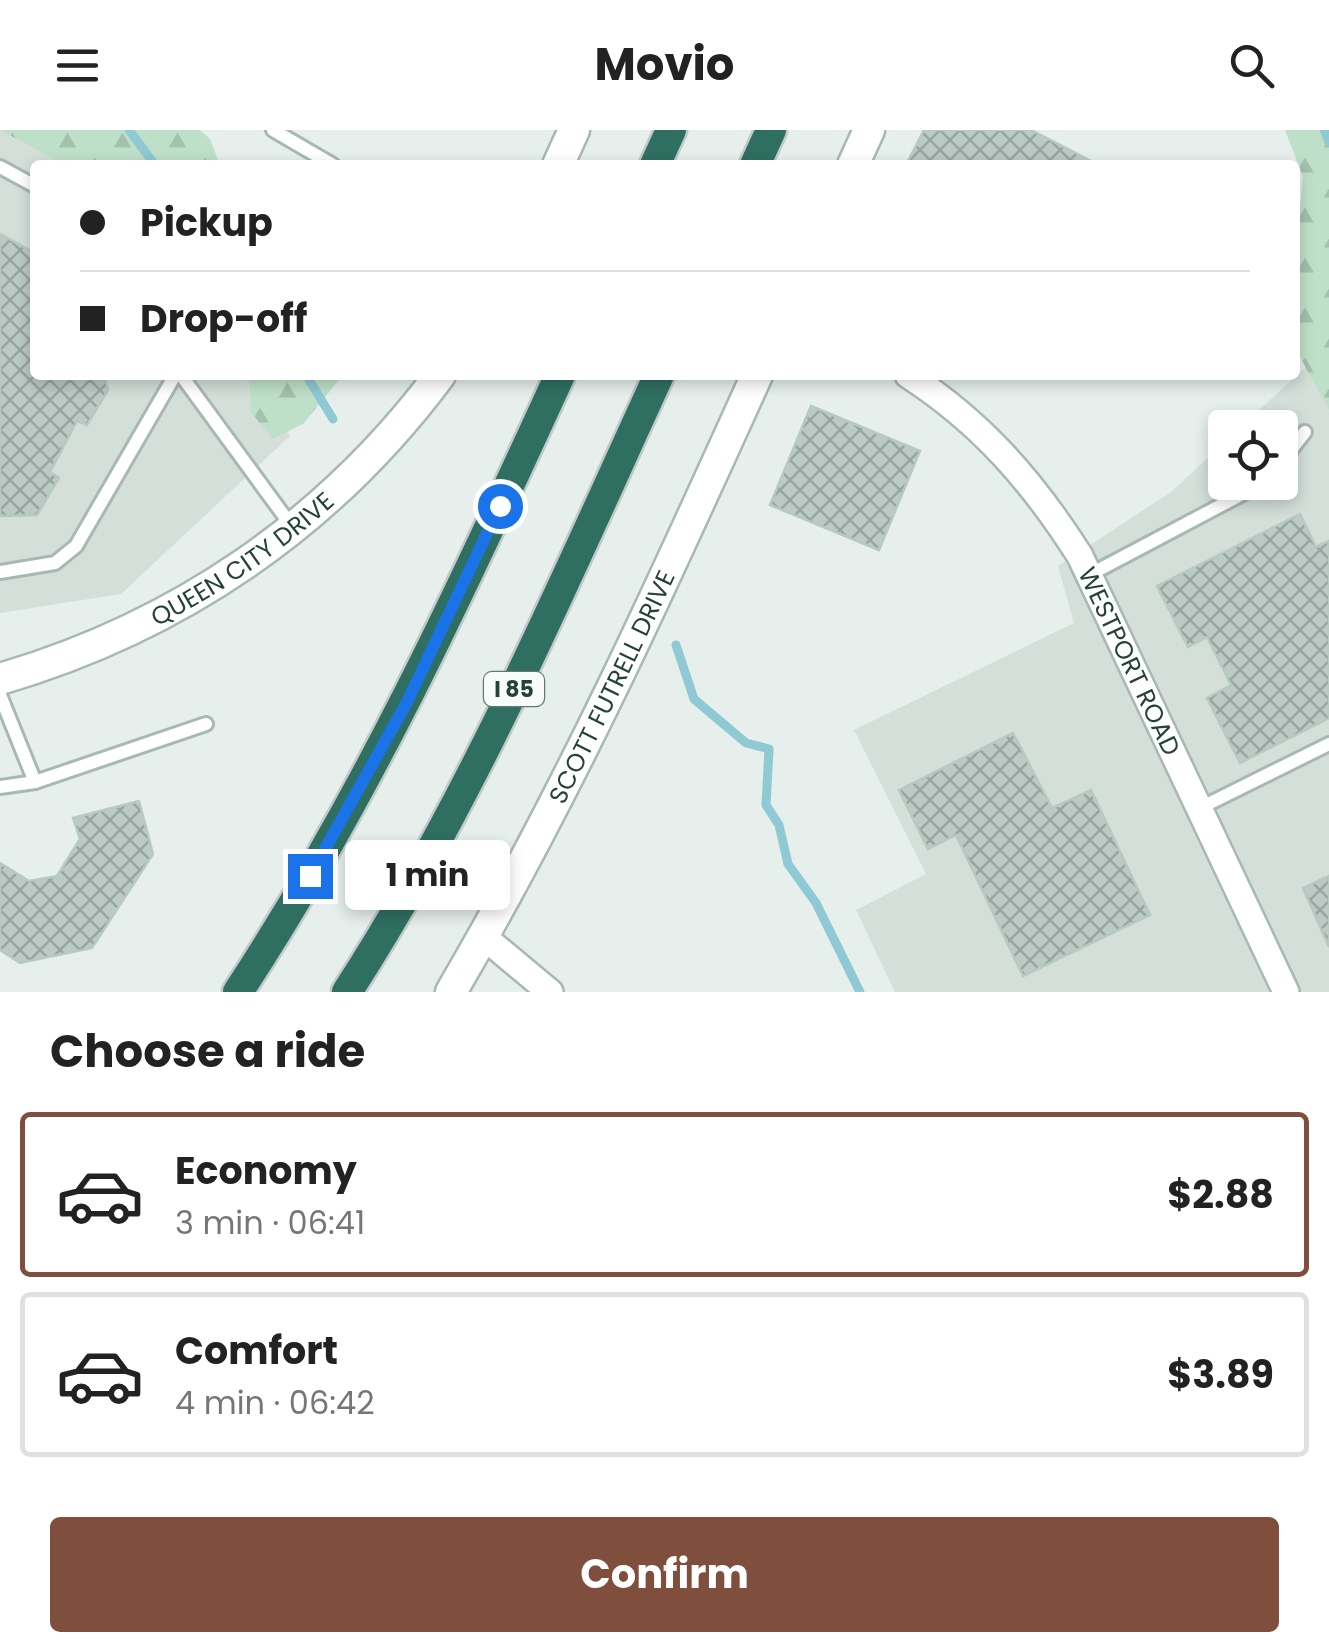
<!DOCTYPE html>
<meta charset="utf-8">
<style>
body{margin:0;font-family:Poppins,sans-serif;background:#f2f2f2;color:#222;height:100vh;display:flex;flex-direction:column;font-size:38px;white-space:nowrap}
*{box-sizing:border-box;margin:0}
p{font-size:32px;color:#767676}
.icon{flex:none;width:55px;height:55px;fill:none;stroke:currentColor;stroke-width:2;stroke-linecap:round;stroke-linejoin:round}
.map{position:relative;height:862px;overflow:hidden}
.details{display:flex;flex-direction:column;background:#fff;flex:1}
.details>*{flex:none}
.guide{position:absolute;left:30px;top:30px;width:1270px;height:220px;border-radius:10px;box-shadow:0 5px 15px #0003;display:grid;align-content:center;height:220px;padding:0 50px;background:#fff}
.buttons{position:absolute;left:1208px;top:280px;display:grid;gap:20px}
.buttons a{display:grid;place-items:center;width:90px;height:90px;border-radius:10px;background:#fff;box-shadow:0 5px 15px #0003;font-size:50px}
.end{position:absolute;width:45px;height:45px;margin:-22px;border:12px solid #1a73e8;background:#fff;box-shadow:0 0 0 5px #fff}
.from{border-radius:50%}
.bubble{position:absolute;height:70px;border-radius:10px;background:#fff;box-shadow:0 5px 15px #0003;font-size:32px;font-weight:700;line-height:70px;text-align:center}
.guide b{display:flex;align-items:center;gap:35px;height:95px;font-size:38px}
.guide b+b{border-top:2px solid #e0e0e0}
.guide i{width:25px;height:25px;background:#222}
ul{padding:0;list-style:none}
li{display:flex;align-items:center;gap:30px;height:165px;margin:0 20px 15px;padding:0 30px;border:5px solid #e0e0e0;border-radius:10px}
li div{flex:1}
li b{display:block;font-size:38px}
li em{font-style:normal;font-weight:700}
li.selected{border-color:#804e3d}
li>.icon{width:90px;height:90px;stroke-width:1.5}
h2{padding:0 50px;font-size:45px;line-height:120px}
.action{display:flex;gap:20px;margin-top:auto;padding:20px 50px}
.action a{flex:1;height:115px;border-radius:10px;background:#804e3d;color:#fff;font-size:40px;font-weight:700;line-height:115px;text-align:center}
header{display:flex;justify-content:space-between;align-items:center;height:130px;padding:0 50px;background:#fff;font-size:45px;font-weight:700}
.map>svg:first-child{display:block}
.built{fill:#d4dfda}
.forest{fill:url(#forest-firs)}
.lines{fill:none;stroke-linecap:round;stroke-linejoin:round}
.stream{stroke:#8ec9d4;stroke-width:9}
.building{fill:url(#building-cross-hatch);stroke:#b8c9c2;stroke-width:2.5}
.service-casing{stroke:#a8b8b2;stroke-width:18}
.minor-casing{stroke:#a8b8b2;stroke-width:30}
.tertiary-casing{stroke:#a8b8b2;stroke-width:35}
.motorway-casing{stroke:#c2cac8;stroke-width:35}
.service{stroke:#fff;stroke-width:12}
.minor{stroke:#fff;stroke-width:25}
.tertiary{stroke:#fff;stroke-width:30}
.motorway{stroke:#2f6f62;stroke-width:30}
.route{stroke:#1a73e8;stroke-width:12}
.labels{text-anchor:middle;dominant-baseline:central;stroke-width:9;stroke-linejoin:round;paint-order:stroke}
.shield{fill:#f7fbf9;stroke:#637a73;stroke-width:2.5}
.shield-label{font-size:22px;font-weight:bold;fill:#24423a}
.street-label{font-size:25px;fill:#24423a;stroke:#f7fbf9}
</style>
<header><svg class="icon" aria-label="menu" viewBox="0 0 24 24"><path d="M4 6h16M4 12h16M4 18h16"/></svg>Movio<svg class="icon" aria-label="search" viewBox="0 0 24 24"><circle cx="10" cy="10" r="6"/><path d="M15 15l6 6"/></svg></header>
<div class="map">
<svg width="1329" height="862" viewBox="0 0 1329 862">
<defs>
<pattern id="forest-firs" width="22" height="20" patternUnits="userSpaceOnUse" patternTransform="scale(2.5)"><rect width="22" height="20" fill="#bfe0c8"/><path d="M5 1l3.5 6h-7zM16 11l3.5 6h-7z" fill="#a4c1ad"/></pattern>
<pattern id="building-cross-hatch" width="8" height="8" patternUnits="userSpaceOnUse" patternTransform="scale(2.5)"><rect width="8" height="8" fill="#bbcac4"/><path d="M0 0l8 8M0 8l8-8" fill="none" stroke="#98a6a0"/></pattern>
</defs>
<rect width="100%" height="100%" fill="#e6efeb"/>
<!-- built -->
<g class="built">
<path d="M 0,0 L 108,35 L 35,35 L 35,245 L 249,245 L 290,306 L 121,464 L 0,483 Z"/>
<path d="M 1322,222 L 1329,236 L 1329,862 L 895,862 L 856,780 L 926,744 L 854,600 L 1074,493 L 1058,436 L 1171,362 L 1225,312 L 1225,352 L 1280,352 L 1280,298 L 1241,297 Z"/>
</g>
<!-- forest -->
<g class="forest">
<path d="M 0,0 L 200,0 L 210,9 L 220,35 L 65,35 Z"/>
<path d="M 1285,0 L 1329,0 L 1329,280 L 1295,218 L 1295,133 L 1303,47 Z"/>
<path d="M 249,245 L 343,245 L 303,294 L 273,309 L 251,282 Z"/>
</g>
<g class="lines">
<!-- stream -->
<g class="stream">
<path d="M 129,0 L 155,35"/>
<path d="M 1324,0 L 1329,12"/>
<path d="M 306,245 L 333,289"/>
<path d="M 676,515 L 694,569 L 746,613 L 769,619 L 766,675 L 779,695 L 788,734 L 816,773 L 860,862"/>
</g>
</g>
<!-- building -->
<g class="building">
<path d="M 924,0 L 1031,0 L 1099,35 L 906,35 Z"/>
<path d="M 0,104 L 35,123 L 35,245 L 104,245 L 108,260 L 87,295 L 77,291 L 50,342 L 59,348 L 37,385 L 0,386 Z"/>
<path d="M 811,276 L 920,321 L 879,420 L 770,375 Z"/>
<path d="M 1300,384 L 1316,417 L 1329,411 L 1329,588 L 1240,633 L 1207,568 L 1231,555 L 1207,507 L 1188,517 L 1157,456 Z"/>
<path d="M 1013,603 L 1052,678 L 1091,660 L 1150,785 L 1023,846 L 956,705 L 928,719 L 899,660 Z"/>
<path d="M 139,671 L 153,724 L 92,818 L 20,833 L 0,820 L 0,733 L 29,751 L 57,746 L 80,709 L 73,688 Z"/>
<path d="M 1329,746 L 1329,817 L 1303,758 Z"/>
</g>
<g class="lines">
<defs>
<g id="service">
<path d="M 273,0 L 333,35"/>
<path d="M 0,37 L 35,56"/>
<path d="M 181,245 L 293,398"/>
<path d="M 1280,334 L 1305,302"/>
<path d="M 0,442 L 55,433 L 76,416 L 175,245"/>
<path d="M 1089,445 L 1265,352"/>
<path d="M 0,565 L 35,652 L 206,594"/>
<path d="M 0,657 L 35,652"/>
<path d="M 1200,678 L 1329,614"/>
</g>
<g id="minor">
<path id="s1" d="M 908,245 C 982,293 1033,352 1080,426 L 1286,862"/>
<path d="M 484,807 L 550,862"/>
</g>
<g id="tertiary">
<path d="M 558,35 L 574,0"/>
<path d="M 853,35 L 869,0"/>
<path id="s2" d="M 0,549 C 178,497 329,394 440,245"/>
<path id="s3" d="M 451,862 C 568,663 662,455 757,245"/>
</g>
<g id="motorway">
<path d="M 655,35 L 671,0"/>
<path d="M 755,35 L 771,0"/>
<path d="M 238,862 C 366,667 463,457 560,245"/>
<path d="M 347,862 C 472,669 563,454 659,245"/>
</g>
</defs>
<!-- service casing -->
<use href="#service" class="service-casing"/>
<!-- minor casing -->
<use href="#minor" class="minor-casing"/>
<!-- tertiary casing -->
<use href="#tertiary" class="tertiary-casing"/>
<!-- motorway casing -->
<use href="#motorway" class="motorway-casing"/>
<!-- service -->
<use href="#service" class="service"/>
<!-- minor -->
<use href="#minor" class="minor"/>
<!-- tertiary -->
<use href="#tertiary" class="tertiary"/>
<!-- motorway -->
<use href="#motorway" class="motorway"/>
</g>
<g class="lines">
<!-- route -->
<path class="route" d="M 310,746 L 407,572 L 500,376"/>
</g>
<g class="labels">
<!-- shield labels -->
<rect class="shield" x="484" y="542" width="60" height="34" rx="8"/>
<g class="shield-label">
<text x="514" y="559">I 85</text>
</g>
<!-- street labels -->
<g class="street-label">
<text stroke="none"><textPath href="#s2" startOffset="272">QUEEN CITY DRIVE</textPath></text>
<text stroke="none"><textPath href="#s1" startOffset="368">WESTPORT ROAD</textPath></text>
<text stroke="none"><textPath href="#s3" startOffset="345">SCOTT FUTRELL DRIVE</textPath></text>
</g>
</g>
</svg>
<div class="buttons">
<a><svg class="icon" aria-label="locate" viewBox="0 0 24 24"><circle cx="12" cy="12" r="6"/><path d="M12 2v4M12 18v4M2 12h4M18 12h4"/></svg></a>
</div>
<i class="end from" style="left:500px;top:376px"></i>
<i class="end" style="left:310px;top:746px"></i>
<div class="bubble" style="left:345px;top:710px;width:165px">1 min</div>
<div class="guide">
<b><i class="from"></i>Pickup</b>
<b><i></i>Drop-off</b>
</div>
</div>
<section class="details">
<h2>Choose a ride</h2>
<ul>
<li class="selected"><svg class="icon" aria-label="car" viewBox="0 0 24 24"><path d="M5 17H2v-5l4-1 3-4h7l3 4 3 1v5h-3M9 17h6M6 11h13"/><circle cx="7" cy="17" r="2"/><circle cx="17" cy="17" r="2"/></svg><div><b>Economy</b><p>3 min · 06:41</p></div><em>$2.88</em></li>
<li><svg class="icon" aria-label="car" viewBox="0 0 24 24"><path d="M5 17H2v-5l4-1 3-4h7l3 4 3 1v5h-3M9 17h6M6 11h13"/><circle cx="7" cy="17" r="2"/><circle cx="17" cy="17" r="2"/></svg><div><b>Comfort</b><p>4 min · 06:42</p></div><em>$3.89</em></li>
</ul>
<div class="action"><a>Confirm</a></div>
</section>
